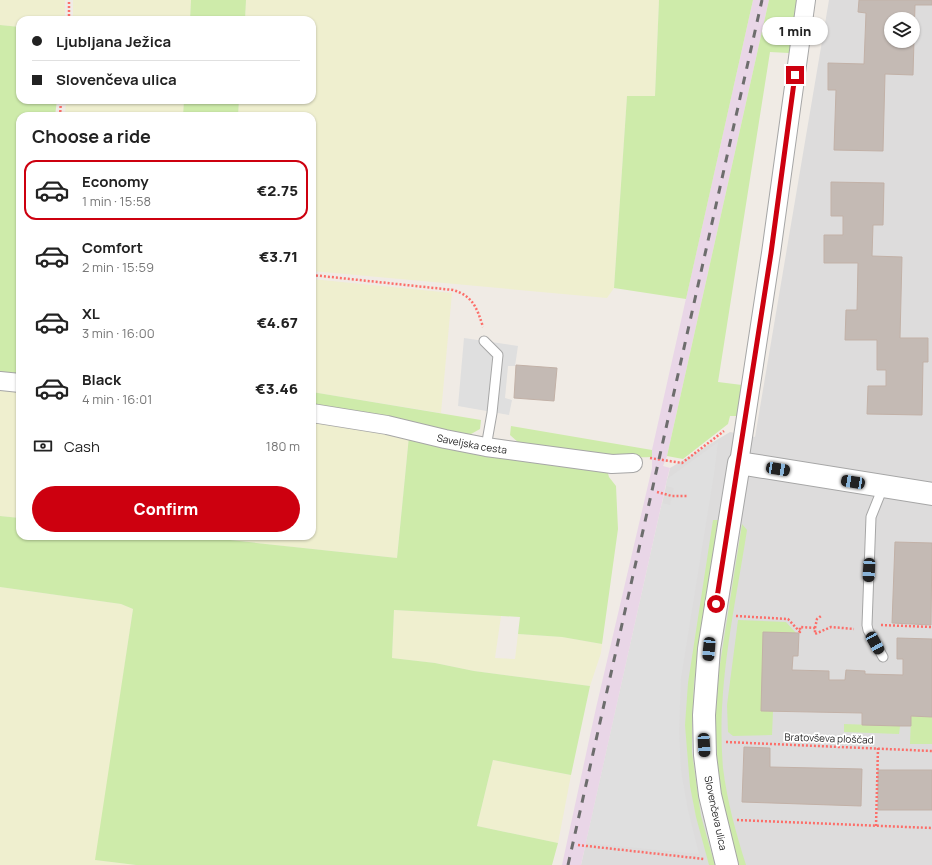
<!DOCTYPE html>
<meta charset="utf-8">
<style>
body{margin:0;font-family:Manrope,sans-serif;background:#f6f6f6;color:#222;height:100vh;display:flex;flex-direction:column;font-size:15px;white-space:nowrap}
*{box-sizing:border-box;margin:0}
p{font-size:13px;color:#767676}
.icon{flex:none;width:22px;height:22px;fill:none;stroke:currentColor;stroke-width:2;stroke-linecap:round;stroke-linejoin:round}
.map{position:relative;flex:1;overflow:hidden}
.side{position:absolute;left:16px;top:112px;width:300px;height:428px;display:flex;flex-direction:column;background:#fff;border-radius:12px;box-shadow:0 1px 3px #0004}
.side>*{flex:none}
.hud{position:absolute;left:16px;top:16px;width:300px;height:88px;border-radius:12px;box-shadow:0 1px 3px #0004;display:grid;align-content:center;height:88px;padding:0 16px;background:#fff}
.fabs{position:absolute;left:884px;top:12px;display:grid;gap:8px}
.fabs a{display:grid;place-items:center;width:36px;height:36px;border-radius:50%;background:#fff;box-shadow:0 1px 3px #0004;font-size:20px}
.end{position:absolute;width:18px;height:18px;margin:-9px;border:5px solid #cd000f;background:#fff;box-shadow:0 0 0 2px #fff}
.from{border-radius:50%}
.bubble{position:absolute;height:28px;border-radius:14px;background:#fff;box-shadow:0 1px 3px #0004;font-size:13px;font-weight:800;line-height:28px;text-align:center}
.car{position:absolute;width:12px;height:24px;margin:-12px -6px;border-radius:5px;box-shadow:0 0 3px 1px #0007;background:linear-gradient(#222 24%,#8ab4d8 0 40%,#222 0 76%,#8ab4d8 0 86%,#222 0)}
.hud b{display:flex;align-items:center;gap:14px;height:38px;font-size:15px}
.hud b+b{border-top:1px solid #e0e0e0}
.hud i{width:10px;height:10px;background:#222}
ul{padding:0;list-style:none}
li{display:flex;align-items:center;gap:12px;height:60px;margin:0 8px 6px;padding:0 8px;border:2px solid transparent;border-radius:12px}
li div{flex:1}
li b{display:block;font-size:15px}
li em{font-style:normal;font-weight:800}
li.active{border-color:#cd000f}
li>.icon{width:36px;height:36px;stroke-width:1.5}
h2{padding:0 16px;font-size:18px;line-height:48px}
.pay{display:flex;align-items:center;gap:10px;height:44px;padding:0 16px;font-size:15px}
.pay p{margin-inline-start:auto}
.primary-button{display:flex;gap:8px;margin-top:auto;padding:8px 16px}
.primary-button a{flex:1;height:46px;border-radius:24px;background:#cd000f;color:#fff;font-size:16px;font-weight:800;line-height:46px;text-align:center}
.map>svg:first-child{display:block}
.residential{fill:#dddcdc;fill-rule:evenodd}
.industrial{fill:#e9d6e7}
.farmland{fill:#efefcf}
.grass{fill:#ceebaa}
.parking{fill:#dfdfdf}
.building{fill:#c4bab4;stroke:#c2b1a7;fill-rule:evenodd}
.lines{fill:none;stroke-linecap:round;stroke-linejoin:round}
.service-casing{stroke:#a6a6a6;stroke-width:11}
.minor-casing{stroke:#a6a6a6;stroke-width:20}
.tertiary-casing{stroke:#a6a6a6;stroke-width:24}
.path{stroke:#fc6e69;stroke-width:2.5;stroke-dasharray:2 2;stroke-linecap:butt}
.service{stroke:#fff;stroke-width:9}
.minor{stroke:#fff;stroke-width:18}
.tertiary{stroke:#fff;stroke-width:22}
.rail{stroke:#6d6d6d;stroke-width:3;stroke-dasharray:8 8;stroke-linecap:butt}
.route{stroke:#cd000f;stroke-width:5}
.labels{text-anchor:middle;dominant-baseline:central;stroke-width:3.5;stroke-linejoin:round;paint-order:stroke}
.street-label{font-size:10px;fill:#1f1f1f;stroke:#fff}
</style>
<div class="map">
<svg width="932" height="865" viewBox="0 0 932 865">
<rect width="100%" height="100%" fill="#f0ebe5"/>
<!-- residential -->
<path class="residential" d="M 829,0 L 932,0 L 932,865 L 581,865 L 670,468 L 730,432 L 755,437 ZM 891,19 L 913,19 L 913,41 L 891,41 Z"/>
<!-- industrial -->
<path class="industrial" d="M 753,0 L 769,0 L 667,456 L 663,466 L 670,468 L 669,471 L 581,865 L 562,865 L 596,708 L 652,468 L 652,450 Z"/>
<!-- farmland -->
<g class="farmland">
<path d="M 0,0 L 65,0 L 65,20 L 20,20 L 20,27 L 0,25 Z"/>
<path d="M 73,0 L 191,0 L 190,20 L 73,20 Z"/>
<path d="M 246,0 L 659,0 L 655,96 L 627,96 L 614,288 L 607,298 L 312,271 L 312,116 L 238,116 L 239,100 L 312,100 L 312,20 L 245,20 Z"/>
<path d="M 66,100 L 184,100 L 183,116 L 65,116 Z"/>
<path d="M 312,279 L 452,293 L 441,413 L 312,392 Z"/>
<path d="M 0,386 L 20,388 L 20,518 L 0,516 Z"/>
<path d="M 312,418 L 409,436 L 397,558 L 192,536 L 312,536 Z"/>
<path d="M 0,587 L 121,604 L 133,609 L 96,860 L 136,865 L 0,865 Z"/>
<path d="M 394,610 L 501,616 L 495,658 L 515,659 L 518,634 L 562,637 L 602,644 L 601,653 L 590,686 L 474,671 L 435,663 L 392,658 Z"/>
<path d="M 493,760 L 571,775 L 558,843 L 477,826 Z"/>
</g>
<!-- grass -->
<g class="grass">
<path d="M 191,0 L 246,0 L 245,20 L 190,20 Z"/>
<path d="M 659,0 L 753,0 L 686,299 L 614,288 L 627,96 L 655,96 Z"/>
<path d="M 769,0 L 801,0 L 793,50 L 789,53 L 770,52 L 718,382 L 742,385 L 737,416 L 730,416 L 728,424 L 683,459 L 667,456 Z"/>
<path d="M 0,25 L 20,27 L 20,100 L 57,100 L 55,116 L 20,116 L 20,374 L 0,374 Z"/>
<path d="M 184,100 L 239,100 L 238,116 L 183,116 Z"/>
<path d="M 312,392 L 481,420 L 480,429 L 471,434 L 455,435 L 312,406 Z"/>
<path d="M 511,426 L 652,450 L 652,457 C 607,459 563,449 519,443 L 510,435 Z"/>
<path d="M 409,436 L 607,470 L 609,477 L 616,486 L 618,529 L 602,644 L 562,637 L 518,634 L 520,617 L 394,610 L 392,658 L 435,663 L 474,671 L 590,686 L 571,775 L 493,760 L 477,826 L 558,843 L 552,865 L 136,865 L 95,860 L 133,609 L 121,604 L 0,587 L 0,516 L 20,518 L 20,536 L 192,536 L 397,558 Z"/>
<path d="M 713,520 L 718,520 L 694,683 L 692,725 L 692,752 L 701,816 L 715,865 L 709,865 L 696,817 L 690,786 L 685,725 L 688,683 Z"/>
<path d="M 742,524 L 747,530 C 735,608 716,688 723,768 C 727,801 736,833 746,865 L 739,865 L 725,816 L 718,771 L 715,724 L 719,670 Z"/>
<path d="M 738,620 L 786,622 L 796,633 L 763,632 L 773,711 L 772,735 L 733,736 L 728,732 L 727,705 Z"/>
<path d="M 911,716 L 932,717 L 932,744 L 910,744 Z"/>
<path d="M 844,724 L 900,726 L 899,734 L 844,732 Z"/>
</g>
<!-- parking -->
<g class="parking">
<path d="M 464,338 L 518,346 L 515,366 L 508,366 L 505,398 L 512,400 L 509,415 L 458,406 Z"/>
<path d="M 718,442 L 714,474 L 681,678 L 679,732 L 681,771 L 688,810 L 699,854 L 586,843 L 662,503 L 670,505 L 674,488 L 666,486 L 667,479 Z"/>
</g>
<!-- building -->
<g class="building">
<path d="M 859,0 L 932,0 L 932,5 L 915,5 L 913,75 L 885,74 L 883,151 L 834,150 L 836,90 L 828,90 L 828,63 L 864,64 L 866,13 L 858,12 ZM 891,19 L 913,19 L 913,41 L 891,41 Z"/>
<path d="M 831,182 L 884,183 L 883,225 L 873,225 L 872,256 L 902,257 L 900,338 L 928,338 L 928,362 L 923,362 L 922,415 L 867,414 L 868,386 L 886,386 L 886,370 L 877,370 L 877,340 L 845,340 L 846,310 L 857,310 L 858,263 L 824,263 L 824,235 L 843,235 L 843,216 L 831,216 Z"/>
<path d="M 516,365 L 557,368 L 554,401 L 514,398 Z"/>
<path d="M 895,542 L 932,543 L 931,625 L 892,623 Z"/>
<path d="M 763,632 L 799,633 L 798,656 L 793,656 L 792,670 L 829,671 L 829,680 L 845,680 L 846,670 L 865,671 L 865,674 L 903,675 L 903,659 L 897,659 L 897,638 L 932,639 L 932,717 L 911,716 L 911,726 L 900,726 L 862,725 L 862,713 L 761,711 Z"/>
<path d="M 744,747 L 770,748 L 770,767 L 862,769 L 861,806 L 742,802 Z"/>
<rect x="878" y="770" width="54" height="40"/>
</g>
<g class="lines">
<defs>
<g id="service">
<path d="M 484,341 L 498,355 L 492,413 L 486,447"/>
<path d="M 883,657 L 868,630 L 867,625 L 871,517 L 883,487"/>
</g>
<g id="minor">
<path d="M 0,381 L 20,383"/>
<path id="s1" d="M 312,413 L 387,425 L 445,439 L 486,447 L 612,464 L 633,463"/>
<path d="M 739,463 L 771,253 L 806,0"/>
</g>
<path id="tertiary" d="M 727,865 L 710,795 L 705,755 L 704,715 L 709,649 L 739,463 L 932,494"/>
</defs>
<!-- service casing -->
<use href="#service" class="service-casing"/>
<!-- minor casing -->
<use href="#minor" class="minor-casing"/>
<!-- tertiary casing -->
<use href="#tertiary" class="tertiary-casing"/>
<!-- path -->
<g class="path">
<path d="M 69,20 L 69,0"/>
<path d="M 60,116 L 61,100"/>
<path d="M 312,275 L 453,290 C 473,296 477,308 483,327"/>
<path d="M 650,458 L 682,463 L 724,431"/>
<path d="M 657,492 L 672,496 L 688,496"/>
<path d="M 736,616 L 788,619 L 800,632 L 800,627 L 815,628 L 815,634 L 831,627 L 854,629"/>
<path d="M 881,625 L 932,627"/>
<path d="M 815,628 L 817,619 L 821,616"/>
<path d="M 726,742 L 932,751"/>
<path d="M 737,820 L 932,828"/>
<path d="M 876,826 L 878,748"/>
<path d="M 578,845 L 704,859"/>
</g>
<!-- service -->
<use href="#service" class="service"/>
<!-- minor -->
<use href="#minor" class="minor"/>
<!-- tertiary -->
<use href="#tertiary" class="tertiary"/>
<!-- rail -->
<path class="rail" d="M 568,865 L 762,0"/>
</g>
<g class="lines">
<!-- route -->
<path class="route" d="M 716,604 L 771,253 L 795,75"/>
</g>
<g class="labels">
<!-- street labels -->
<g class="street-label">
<text stroke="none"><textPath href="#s1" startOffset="163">Saveljska cesta</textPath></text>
<text transform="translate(829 738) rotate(2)">Bratovševa ploščad</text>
<text transform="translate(716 813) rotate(78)">Slovenčeva ulica</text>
</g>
</g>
</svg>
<div class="fabs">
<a><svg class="icon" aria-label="layers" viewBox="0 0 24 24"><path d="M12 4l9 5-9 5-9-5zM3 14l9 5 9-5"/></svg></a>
</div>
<i class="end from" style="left:716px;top:604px"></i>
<i class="end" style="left:795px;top:75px"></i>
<div class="bubble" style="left:762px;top:17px;width:66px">1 min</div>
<i class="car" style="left:778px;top:469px;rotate:99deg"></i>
<i class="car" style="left:853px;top:482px;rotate:279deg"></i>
<i class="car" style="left:869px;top:570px;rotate:183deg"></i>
<i class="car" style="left:875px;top:643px;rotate:151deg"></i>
<i class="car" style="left:709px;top:649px;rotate:185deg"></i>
<i class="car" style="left:704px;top:745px;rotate:177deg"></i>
<div class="hud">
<b><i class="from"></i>Ljubljana Ježica</b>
<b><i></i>Slovenčeva ulica</b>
</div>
<section class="side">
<h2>Choose a ride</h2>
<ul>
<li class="active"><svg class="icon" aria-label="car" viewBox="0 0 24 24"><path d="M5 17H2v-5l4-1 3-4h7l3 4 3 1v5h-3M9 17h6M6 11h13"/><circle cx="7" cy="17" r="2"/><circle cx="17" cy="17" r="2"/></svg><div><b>Economy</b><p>1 min · 15:58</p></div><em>€2.75</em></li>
<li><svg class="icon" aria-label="car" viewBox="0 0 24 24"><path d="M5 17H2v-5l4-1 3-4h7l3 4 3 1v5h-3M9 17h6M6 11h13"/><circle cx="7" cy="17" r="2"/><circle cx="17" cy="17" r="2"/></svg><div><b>Comfort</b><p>2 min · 15:59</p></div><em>€3.71</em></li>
<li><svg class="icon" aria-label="car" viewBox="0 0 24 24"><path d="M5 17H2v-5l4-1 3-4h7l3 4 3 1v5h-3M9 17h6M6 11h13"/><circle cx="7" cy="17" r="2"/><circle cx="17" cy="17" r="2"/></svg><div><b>XL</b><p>3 min · 16:00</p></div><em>€4.67</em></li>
<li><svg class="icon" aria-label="car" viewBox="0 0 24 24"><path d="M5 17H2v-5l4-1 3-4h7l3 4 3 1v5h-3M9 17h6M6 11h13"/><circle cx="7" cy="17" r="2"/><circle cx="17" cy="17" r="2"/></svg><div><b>Black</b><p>4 min · 16:01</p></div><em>€3.46</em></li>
</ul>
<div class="pay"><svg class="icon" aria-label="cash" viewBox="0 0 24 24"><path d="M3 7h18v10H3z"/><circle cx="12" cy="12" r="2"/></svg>Cash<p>180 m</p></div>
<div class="primary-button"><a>Confirm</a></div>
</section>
</div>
